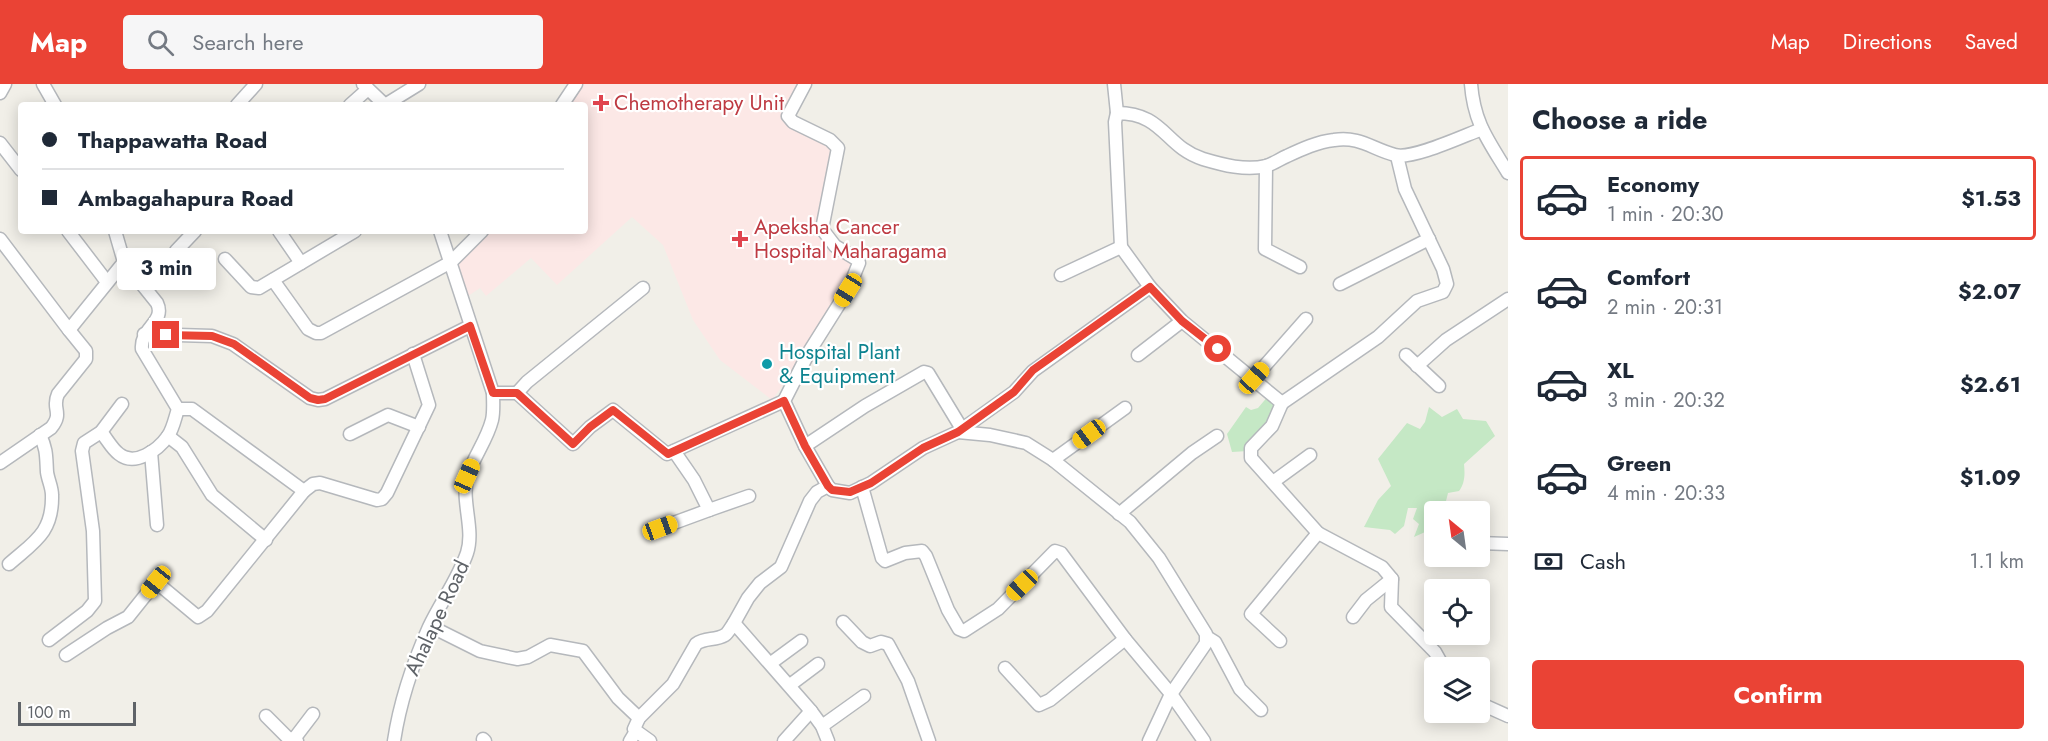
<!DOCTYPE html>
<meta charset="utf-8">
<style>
body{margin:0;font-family:Jost,sans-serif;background:#f6f6f7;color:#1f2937;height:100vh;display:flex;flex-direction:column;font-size:22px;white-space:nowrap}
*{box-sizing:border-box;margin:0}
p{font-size:20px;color:#747a83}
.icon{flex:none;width:33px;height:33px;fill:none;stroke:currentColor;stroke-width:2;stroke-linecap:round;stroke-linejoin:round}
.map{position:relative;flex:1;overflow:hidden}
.drawer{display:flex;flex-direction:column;background:#fff;width:540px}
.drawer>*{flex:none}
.banner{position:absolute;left:18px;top:18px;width:570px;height:132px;border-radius:6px;box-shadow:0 3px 15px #0003;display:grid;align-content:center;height:132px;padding:0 24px;background:#fff}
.needle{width:39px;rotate:331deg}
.buttons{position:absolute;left:1424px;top:417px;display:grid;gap:12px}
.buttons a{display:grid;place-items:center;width:66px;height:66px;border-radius:6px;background:#fff;box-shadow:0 3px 15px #0003;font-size:30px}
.scale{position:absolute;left:18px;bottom:15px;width:118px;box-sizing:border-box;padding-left:6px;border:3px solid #5f6368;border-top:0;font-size:16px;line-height:21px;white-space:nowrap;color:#5f6368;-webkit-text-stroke:4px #fff;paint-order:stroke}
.end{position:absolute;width:27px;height:27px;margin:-14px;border:8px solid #ea4335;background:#fff;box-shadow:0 0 0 3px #fff}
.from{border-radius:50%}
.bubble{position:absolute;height:42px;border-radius:6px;background:#fff;box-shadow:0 3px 15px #0003;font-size:20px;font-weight:700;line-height:42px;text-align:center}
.car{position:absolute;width:18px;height:36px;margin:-18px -9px;border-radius:8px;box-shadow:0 0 4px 2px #0007;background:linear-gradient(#f5c518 24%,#345 0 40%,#f5c518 0 76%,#345 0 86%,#f5c518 0)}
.banner b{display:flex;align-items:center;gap:21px;height:57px;font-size:22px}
.banner b+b{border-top:2px solid #e0e1e3}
.banner i{width:15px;height:15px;background:#1f2937}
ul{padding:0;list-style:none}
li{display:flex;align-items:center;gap:18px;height:84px;margin:0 12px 9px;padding:0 12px;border:3px solid transparent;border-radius:6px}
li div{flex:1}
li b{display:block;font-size:22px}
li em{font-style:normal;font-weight:700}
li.active{border-color:#ea4335}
li>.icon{width:54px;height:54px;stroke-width:1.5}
h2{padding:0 24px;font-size:27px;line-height:72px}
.pay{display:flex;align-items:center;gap:15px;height:66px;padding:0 24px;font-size:22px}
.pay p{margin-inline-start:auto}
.cta{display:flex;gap:12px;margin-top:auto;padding:12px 24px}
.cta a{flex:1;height:69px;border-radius:6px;background:#ea4335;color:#fff;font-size:24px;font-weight:700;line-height:69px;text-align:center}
header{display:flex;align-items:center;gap:36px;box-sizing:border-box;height:84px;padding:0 30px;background:#ea4335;color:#fff}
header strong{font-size:28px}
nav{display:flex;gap:33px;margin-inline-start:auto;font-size:21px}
.search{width:420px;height:54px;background:#f6f6f7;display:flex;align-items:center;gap:15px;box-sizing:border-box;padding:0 21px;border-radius:6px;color:#747a83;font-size:22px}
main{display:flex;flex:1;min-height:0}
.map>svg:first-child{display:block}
.medical{fill:#fce8e6}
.green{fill:#c5e8c5}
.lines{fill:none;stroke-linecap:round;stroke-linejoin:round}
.minor-casing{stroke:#b5b8bc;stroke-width:15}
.minor{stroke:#fff;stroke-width:12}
.route{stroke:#ea4335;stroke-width:8}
.health-dot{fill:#e0444e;stroke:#fff;stroke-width:2}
.culture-dot{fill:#0f9aa8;stroke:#fff;stroke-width:2}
.labels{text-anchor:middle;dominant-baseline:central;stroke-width:4.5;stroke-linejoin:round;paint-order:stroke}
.health-label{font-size:21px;fill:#be3a42;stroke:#fff;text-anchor:start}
.culture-label{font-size:21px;fill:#0d838f;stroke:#fff;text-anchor:start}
.street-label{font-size:21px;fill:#5f6368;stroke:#fff}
</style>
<header>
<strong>Map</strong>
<div class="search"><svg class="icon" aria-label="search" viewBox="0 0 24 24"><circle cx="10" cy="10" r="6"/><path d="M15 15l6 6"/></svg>Search here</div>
<nav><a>Map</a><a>Directions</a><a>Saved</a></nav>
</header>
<main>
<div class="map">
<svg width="1508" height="657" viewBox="0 0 1508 657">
<rect width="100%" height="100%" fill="#f1efe8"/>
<!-- medical -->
<path class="medical" d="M 580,0 L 803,0 L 785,33 L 827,59 L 833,67 L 818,148 L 854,182 L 799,279 L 772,316 L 720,276 L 693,236 L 663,161 L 632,133 L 557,201 L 531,174 L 486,212 L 480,204 L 465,214 L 454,179 L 487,147 L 585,147 L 585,21 L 568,21 Z"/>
<!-- green -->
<g class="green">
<path d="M 1269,311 L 1277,320 L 1269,342 L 1248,367 L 1232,368 L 1227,350 L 1246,323 L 1251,326 L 1258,324 Z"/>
<path d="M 1429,323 L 1442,333 L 1457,325 L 1463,335 L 1486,337 L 1495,352 L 1464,380 C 1465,390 1465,399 1459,407 L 1448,409 L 1446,417 L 1454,426 L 1434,428 L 1434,444 L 1414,453 L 1419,440 L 1413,435 L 1417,424 L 1408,424 L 1404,442 L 1395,450 L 1390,446 L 1364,443 L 1378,416 L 1391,402 L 1378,375 L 1407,339 L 1420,345 L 1425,338 Z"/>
</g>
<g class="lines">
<defs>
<g id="minor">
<path d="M 43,0 L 55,21"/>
<path d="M 363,0 L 385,21"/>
<path d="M 805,0 L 788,32 L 793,38 L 830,56 L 838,64 L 822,145 L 835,162 L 858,176 L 859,179 L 848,206 L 809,268 L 784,317 L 805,362 L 828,402 L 832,406 L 850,409 L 871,399 L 923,364 L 958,348 L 1014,308 L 1033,287 L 1150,203 L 1182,237 L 1282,319 L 1272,342 L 1251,364 L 1251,374 L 1318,449 L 1251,530 L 1280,557"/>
<path d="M 1114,0 L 1117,29"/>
<path d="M 1471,0 C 1474,39 1488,56 1508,89"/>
<path d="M 0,9 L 5,0"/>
<path d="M 237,21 L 256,0"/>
<path d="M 350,21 L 368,5"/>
<path d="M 385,21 L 419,0"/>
<path d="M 562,21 L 576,0"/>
<path d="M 0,59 L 21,86"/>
<path d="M 1266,82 L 1265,165 L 1300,183"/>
<path d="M 68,147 L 107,198"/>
<path d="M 279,147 L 301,179"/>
<path d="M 0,155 L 69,246 L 124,178 L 115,147"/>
<path d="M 176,167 L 195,147"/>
<path d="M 225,175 L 251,203 L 259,204 L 355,147"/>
<path d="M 1061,191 L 1121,163"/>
<path d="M 273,196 L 308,245 L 316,249 L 321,249 L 451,178 L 482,147"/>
<path d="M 1340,200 L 1429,155"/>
<path d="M 1150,203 L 1121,163 L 1115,38 L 1117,29 C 1164,29 1165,63 1203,75 C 1223,81 1246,87 1266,82 C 1273,80 1280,75 1287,72 C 1302,65 1317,58 1334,56 C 1360,52 1372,65 1395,71 C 1412,76 1463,52 1482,45"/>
<path d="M 144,250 L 212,252 L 233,260 L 310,314 L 318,316 L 325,315 L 470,242"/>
<path d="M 1138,271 L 1182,237"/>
<path d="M 1406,271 L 1439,302"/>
<path d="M 1417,282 L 1446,256 L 1508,215"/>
<path d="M 1254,294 L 1306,235"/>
<path d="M 493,309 L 517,309 L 573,360 L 590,343 L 613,326 L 667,370 L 784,317"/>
<path d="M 517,309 L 527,298 L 643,204"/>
<path d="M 1282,319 L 1378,253 L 1417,217 L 1443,208 L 1447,200 L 1443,185 L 1405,105 L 1397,72"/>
<path d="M 178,325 L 192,325 L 304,407 L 313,400 L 320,399 L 377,416 L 382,415 L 387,409 L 429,321 L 413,270"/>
<path d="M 101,348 C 107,355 112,365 119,370 C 135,383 158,366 168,352 C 173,345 175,334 178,325 L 142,265 C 140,244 166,238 157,219 L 124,178"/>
<path d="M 958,348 L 990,351 L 1026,359 L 1053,376 L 1130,438 L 1159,474 L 1206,550 L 1206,559 L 1171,610 L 1149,657"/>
<path d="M 350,350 L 388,331 L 419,343"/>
<path d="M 168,352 L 182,363 L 212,411 L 266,456"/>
<path d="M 805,362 L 865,322 L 924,288 L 928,289 L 962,345"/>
<path d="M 151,368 L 157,441"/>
<path d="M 1053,376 L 1125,324"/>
<path d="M 0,379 L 51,344 C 64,328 51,325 58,310 L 86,275 L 86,267 L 69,246"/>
<path d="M 1273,398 L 1310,371"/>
<path d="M 862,403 L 882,474 L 885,477 L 905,469 L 922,467 L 926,472 L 948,526 L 959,545 L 964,547 L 998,525 L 1055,467 L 1061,469 L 1125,555 L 1171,610 L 1204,657"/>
<path d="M 709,426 L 749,412"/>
<path d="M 1119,430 L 1192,369 L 1217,352"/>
<path d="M 660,444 L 709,426 L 694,396 L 674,367"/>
<path d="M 1318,449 L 1382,483 L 1392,495 L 1391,523 L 1435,568 L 1444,584"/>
<path d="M 1479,459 L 1508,460"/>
<path d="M 9,480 C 34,458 53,449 52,411 C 52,403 48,396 47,388 C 46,372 47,366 40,351"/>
<path d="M 1353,533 L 1366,516 L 1392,495"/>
<path d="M 843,538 L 862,558 L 870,562 L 881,558 L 888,560 L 908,597 L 929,657"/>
<path d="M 734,539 L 748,514 L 760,499 L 781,483 L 810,417 L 817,408 L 828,402"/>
<path d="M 430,542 L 480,567 L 517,575 L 528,573 L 550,561 L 583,567 L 618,614 L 639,634"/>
<path d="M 1207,553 L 1215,558 L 1240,605 L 1261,626"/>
<path d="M 49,556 L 87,527 L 95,517 L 93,447 L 82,367 L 84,359 L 101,348 L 122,320"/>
<path d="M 66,571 L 107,544 L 128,533 L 156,498 L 198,533 L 207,527 L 304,407"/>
<path d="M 771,579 L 801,557"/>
<path d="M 1005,584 L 1039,621 L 1050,616 L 1125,555"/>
<path d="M 790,601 L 818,580"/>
<path d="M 1479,619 L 1508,632"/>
<path d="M 266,632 L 287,653 L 297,657"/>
<path d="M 822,642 L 864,612"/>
<path d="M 636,647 L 650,657"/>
<path d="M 294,655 L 313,630"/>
<path d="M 483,655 L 485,657"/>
<path d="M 394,657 C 400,617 413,579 429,543 C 441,518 458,495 467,469 C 475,444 460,416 468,391 C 474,372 487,356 492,336 C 494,328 493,317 493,309 L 440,147"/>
<path d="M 630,657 L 636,647 L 634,645 L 639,634 L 673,600 L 696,560 C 705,553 715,557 725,551 C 728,549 731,543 734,539 L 811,627 L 822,642 L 828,657"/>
<path d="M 784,657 L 811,627"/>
</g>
</defs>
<!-- minor casing -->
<use href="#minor" class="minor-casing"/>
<!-- minor -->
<use href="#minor" class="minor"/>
</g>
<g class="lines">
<!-- route -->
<path class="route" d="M 166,251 L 212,252 L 234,260 L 310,314 L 318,316 L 325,315 L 470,242 L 493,309 L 517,309 L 573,360 L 590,343 L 613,326 L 668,370 L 784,317 L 805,362 L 828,402 L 832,406 L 850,408 L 871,399 L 923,364 L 958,348 L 1014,308 L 1033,286 L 1150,203 L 1182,237 L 1218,265"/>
</g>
<!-- markers -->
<g class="health-dot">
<path d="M598 10h6v6h6v6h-6v6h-6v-6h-6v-6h6z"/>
<path d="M737 146h6v6h6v6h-6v6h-6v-6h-6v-6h6z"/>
</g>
<circle class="culture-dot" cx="767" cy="280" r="6"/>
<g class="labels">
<!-- health labels -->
<g class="health-label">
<text x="614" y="19">Chemotherapy Unit</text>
<text x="754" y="143">Apeksha Cancer<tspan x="754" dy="24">Hospital Maharagama</tspan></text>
</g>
<!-- culture labels -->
<g class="culture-label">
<text x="779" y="268">Hospital Plant<tspan x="779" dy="24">&amp; Equipment</tspan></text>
</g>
<!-- street labels -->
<g class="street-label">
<text transform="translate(437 534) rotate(-65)">Ahalape Road</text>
</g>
</g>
</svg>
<div class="buttons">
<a><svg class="needle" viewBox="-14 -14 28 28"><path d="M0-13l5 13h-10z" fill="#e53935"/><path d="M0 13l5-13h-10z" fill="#747a83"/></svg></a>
<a><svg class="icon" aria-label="locate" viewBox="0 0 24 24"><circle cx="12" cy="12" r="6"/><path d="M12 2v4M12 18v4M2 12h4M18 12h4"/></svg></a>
<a><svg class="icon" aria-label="layers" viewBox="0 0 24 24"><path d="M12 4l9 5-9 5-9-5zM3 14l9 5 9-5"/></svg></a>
</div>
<div class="scale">100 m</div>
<i class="end from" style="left:1218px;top:265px"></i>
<i class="end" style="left:166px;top:251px"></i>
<div class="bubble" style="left:117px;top:164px;width:99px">3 min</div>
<i class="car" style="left:848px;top:206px;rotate:212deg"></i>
<i class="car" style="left:1254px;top:294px;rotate:42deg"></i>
<i class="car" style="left:1089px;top:350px;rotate:234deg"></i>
<i class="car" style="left:467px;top:392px;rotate:24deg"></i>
<i class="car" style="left:660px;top:444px;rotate:70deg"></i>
<i class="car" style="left:156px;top:498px;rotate:219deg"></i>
<i class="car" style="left:1022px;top:501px;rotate:226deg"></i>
<div class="banner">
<b><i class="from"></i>Thappawatta Road</b>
<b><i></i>Ambagahapura Road</b>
</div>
</div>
<section class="drawer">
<h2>Choose a ride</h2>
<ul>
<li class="active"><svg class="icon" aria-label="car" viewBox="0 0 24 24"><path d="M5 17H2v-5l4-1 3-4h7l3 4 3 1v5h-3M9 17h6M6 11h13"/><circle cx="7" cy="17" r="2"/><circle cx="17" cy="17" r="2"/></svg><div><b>Economy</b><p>1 min · 20:30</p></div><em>$1.53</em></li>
<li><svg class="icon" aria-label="car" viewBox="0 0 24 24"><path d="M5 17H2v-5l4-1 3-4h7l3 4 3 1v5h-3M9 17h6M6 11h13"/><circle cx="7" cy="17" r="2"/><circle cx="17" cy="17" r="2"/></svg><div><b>Comfort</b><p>2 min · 20:31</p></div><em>$2.07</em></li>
<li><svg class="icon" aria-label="car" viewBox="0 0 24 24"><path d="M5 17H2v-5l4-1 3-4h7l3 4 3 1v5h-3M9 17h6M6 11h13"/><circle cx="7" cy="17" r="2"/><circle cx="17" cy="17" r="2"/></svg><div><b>XL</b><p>3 min · 20:32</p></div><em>$2.61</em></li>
<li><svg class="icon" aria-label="car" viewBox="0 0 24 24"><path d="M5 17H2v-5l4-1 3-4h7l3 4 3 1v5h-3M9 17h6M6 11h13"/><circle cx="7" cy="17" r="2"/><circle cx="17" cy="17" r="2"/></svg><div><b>Green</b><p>4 min · 20:33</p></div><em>$1.09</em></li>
</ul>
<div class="pay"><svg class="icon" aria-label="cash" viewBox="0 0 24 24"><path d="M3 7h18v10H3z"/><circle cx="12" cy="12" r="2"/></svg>Cash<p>1.1 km</p></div>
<div class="cta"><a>Confirm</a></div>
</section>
</main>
